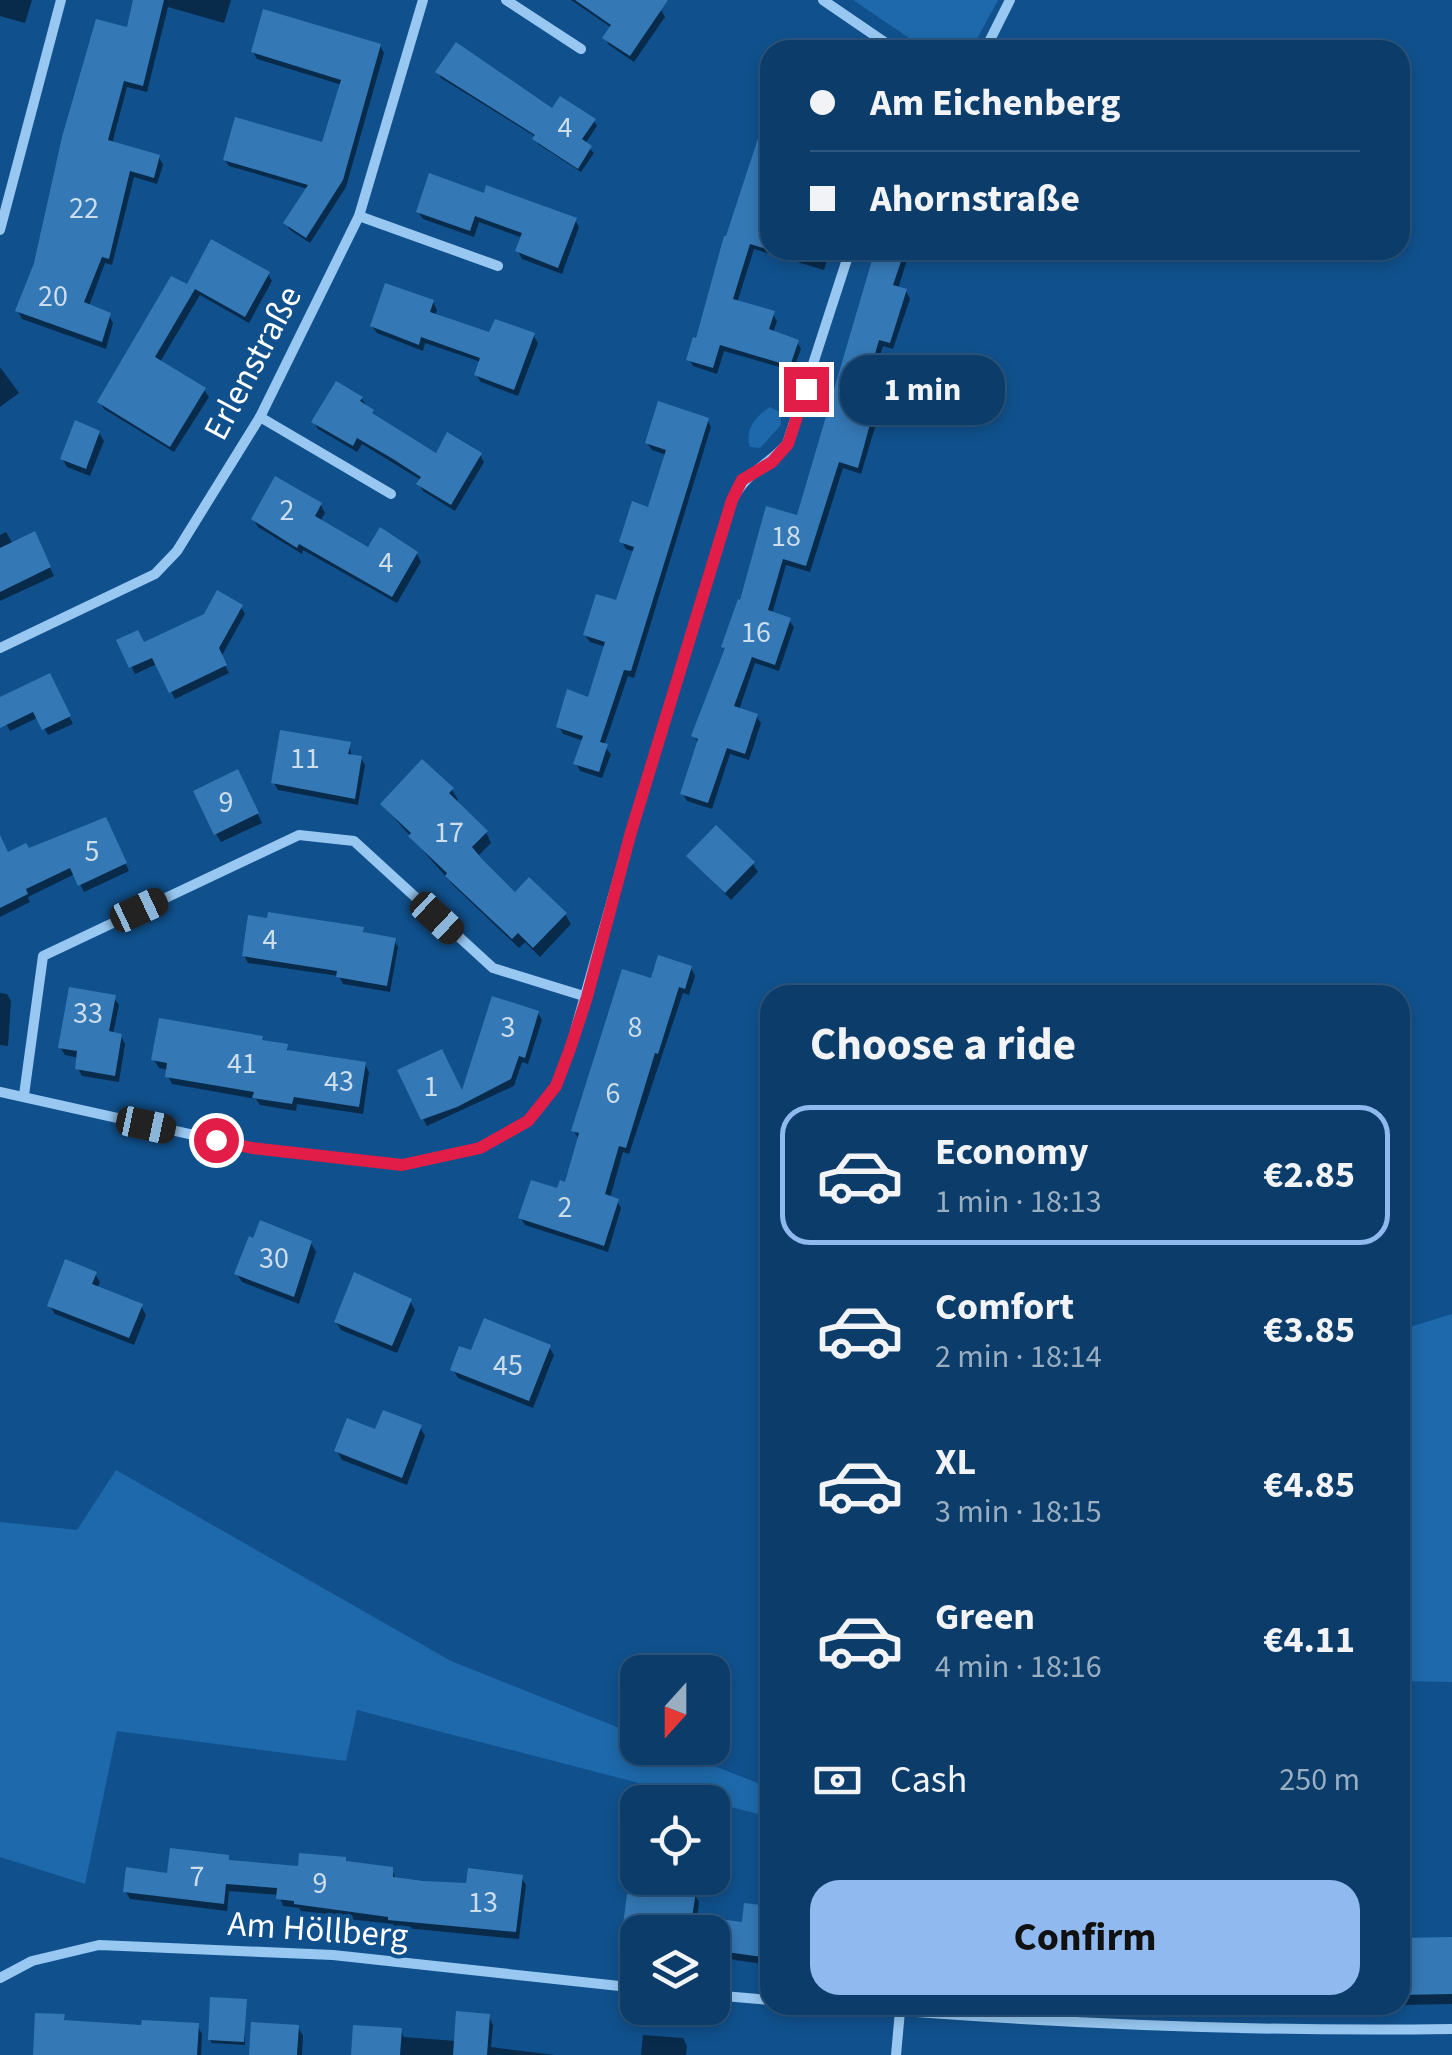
<!DOCTYPE html>
<meta charset="utf-8">
<style>
body{margin:0;font-family:"Source Sans 3",sans-serif;background:#1a4872;color:#f1f3f6;height:100vh;display:flex;flex-direction:column;font-size:38px;white-space:nowrap}
*{box-sizing:border-box;margin:0}
p{font-size:32px;color:#9aaec1}
.icon{flex:none;width:55px;height:55px;fill:none;stroke:currentColor;stroke-width:2;stroke-linecap:round;stroke-linejoin:round}
.map{position:relative;flex:1;overflow:hidden}
.panel{position:absolute;left:760px;top:985px;width:650px;height:1030px;display:flex;flex-direction:column;background:#0c3d6a;border-radius:30px;box-shadow:0 5px 15px #0003,0 0 0 2px #2c567e}
.panel>*{flex:none}
.banner{position:absolute;left:760px;top:40px;width:650px;height:220px;border-radius:30px;box-shadow:0 5px 15px #0003,0 0 0 2px #2c567e;display:grid;align-content:center;height:220px;padding:0 50px;background:#0c3d6a}
.needle{width:65px;rotate:201deg}
.tools{position:absolute;left:620px;top:1655px;display:grid;gap:20px}
.tools a{display:grid;place-items:center;width:110px;height:110px;border-radius:20px;background:#0c3d6a;box-shadow:0 5px 15px #0003,0 0 0 2px #2c567e;font-size:50px}
.end{position:absolute;width:45px;height:45px;margin:-22px;border:12px solid #e11d48;background:#fff;box-shadow:0 0 0 5px #fff}
.from{border-radius:50%}
.bubble{position:absolute;height:70px;border-radius:30px;background:#0c3d6a;box-shadow:0 5px 15px #0003,0 0 0 2px #2c567e;font-size:32px;font-weight:700;line-height:70px;text-align:center}
.car{position:absolute;width:30px;height:60px;margin:-30px -15px;border-radius:12px;box-shadow:0 0 8px 2px #0007;background:linear-gradient(#222 24%,#8ab4d8 0 40%,#222 0 76%,#8ab4d8 0 86%,#222 0)}
.banner b{display:flex;align-items:center;gap:35px;height:95px;font-size:38px}
.banner b+b{border-top:2px solid #2c567e}
.banner i{width:25px;height:25px;background:#f1f3f6}
ul{padding:0;list-style:none}
li{display:flex;align-items:center;gap:30px;height:140px;margin:0 20px 15px;padding:0 30px;border:5px solid transparent;border-radius:30px}
li div{flex:1}
li b{display:block;font-size:38px}
li em{font-style:normal;font-weight:700}
li.current{border-color:#90b9f0}
li>.icon{width:90px;height:90px;stroke-width:1.5}
h2{padding:0 50px;font-size:45px;line-height:120px}
.pay{display:flex;align-items:center;gap:25px;height:110px;padding:0 50px;font-size:38px}
.pay p{margin-inline-start:auto}
.button{display:flex;gap:20px;margin-top:auto;padding:20px 50px}
.button a{flex:1;height:115px;border-radius:30px;background:#90b9f0;color:#111;font-size:40px;font-weight:700;line-height:115px;text-align:center}
.map>svg:first-child{display:block}
.green{fill:#1e69ab}
.shadow{fill:#0007}
.building{fill:#3478b5}
.lines{fill:none;stroke-linecap:round;stroke-linejoin:round}
.street{stroke:#98c8f2;stroke-width:10}
.route{stroke:#e11d48;stroke-width:12}
.labels{text-anchor:middle;dominant-baseline:central;stroke-width:8;stroke-linejoin:round;paint-order:stroke}
.number-label{font-size:30px;fill:#ccddec}
.street-label{font-size:35px;fill:#fff;stroke:#10518d}
</style>
<div class="map">
<svg width="1452" height="2055" viewBox="0 0 1452 2055">
<rect width="100%" height="100%" fill="#10518d"/>
<!-- green -->
<g class="green">
<path d="M 853,0 L 998,0 L 971,50 L 927,50 Z"/>
<path d="M 770,407 L 780,412 L 781,425 L 760,448 L 750,447 C 744,430 756,416 770,407 Z"/>
<path d="M 1452,1314 L 1452,1682 L 1400,1681 L 1400,1330 Z"/>
<path d="M 116,1470 L 451,1661 L 637,1735 L 638,1748 L 669,1748 L 765,1786 L 770,1817 L 357,1710 L 346,1761 L 117,1731 L 85,1884 L 0,1857 L 0,1522 L 77,1530 Z"/>
</g>
<!-- shadow -->
<g class="shadow">
<path d="M 0,0 L 32,0 L 25,23 L 0,16 Z"/>
<path d="M 136,0 L 231,0 L 224,23 L 168,7 L 147,92 L 127,87 L 112,144 L 159,157 L 163,165 L 157,184 L 134,177 L 112,265 L 105,263 L 89,306 L 109,315 L 113,323 L 106,349 L 22,319 L 18,311 L 42,239 L 129,30 Z"/>
<path d="M 571,0 L 646,0 L 661,10 L 665,17 L 634,62 L 609,45 L 605,38 L 612,28 Z"/>
<path d="M 380,46 L 384,53 L 346,187 L 310,243 L 290,230 L 286,223 L 308,189 L 229,166 L 225,160 L 324,145 L 342,85 L 257,59 L 253,52 Z"/>
<path d="M 438,72 L 553,112 L 594,121 L 597,126 L 585,144 L 594,153 L 581,172 L 538,144 L 536,137 L 441,78 Z"/>
<path d="M 770,115 L 770,250 L 830,250 L 824,270 L 754,249 L 737,303 L 773,314 L 777,321 L 773,333 L 797,342 L 801,349 L 793,371 L 724,351 L 717,374 L 693,366 L 689,359 Z"/>
<path d="M 486,196 L 575,220 L 579,227 L 562,274 L 522,259 L 518,251 L 523,238 L 479,222 L 474,237 L 423,219 L 418,212 Z"/>
<path d="M 878,250 L 910,250 L 898,289 L 906,291 L 910,299 L 893,349 L 883,346 L 862,417 L 871,419 L 875,427 L 861,474 L 843,468 L 810,572 L 786,565 L 772,614 L 789,620 L 794,627 L 779,671 L 755,663 L 739,710 L 756,716 L 761,723 L 749,760 L 730,754 L 712,809 L 687,801 L 683,794 L 699,744 L 694,736 L 726,650 L 724,647 L 798,518 Z"/>
<path d="M 268,274 L 272,281 L 249,323 L 200,295 L 160,362 L 204,390 L 209,397 L 174,452 L 104,409 L 100,402 L 188,288 Z"/>
<path d="M 433,302 L 437,310 L 435,316 L 491,336 L 533,335 L 538,343 L 518,396 L 481,382 L 476,375 L 481,362 L 425,343 L 423,351 L 377,333 L 372,326 Z"/>
<path d="M 0,367 L 19,393 L 0,407 Z"/>
<path d="M 361,398 L 376,418 L 437,457 L 480,455 L 484,462 L 455,511 L 423,491 L 419,484 L 421,480 L 362,444 L 357,452 L 318,429 L 314,422 Z"/>
<path d="M 707,420 L 711,427 L 634,678 L 628,676 L 604,746 L 611,754 L 602,778 L 580,771 L 576,763 L 584,741 L 563,734 L 559,726 L 590,700 L 606,647 L 590,642 L 585,635 L 618,604 L 635,552 L 626,549 L 622,542 L 650,510 L 667,455 L 652,450 L 647,443 Z"/>
<path d="M 99,433 L 104,441 L 90,476 L 67,467 L 62,458 Z"/>
<path d="M 321,505 L 325,513 L 320,522 L 369,551 L 417,554 L 421,562 L 397,603 L 303,550 L 302,554 L 258,527 L 253,519 Z"/>
<path d="M 6,532 L 13,544 L 38,543 L 54,576 L 0,601 L 0,535 Z"/>
<path d="M 241,607 L 245,614 L 221,657 L 229,673 L 175,699 L 157,664 L 135,674 L 119,642 L 143,645 Z"/>
<path d="M 49,676 L 73,724 L 48,735 L 39,717 L 10,731 L 0,712 L 0,700 Z"/>
<path d="M 349,745 L 352,757 L 361,758 L 365,765 L 358,805 L 278,790 L 274,783 Z"/>
<path d="M 242,781 L 262,823 L 221,842 L 216,834 Z"/>
<path d="M 452,790 L 458,800 L 455,803 L 486,832 L 491,843 L 477,857 L 516,895 L 565,914 L 571,924 L 540,957 L 525,942 L 519,948 L 454,886 L 383,805 Z"/>
<path d="M 109,827 L 129,871 L 84,892 L 75,874 L 28,897 L 30,902 L 0,917 L 0,851 L 7,855 L 28,851 Z"/>
<path d="M 689,856 L 753,864 L 758,872 L 731,900 Z"/>
<path d="M 362,929 L 366,935 L 394,940 L 398,947 L 390,992 L 343,984 L 339,976 L 248,963 L 244,955 Z"/>
<path d="M 691,968 L 695,976 L 689,995 L 683,993 L 629,1154 L 623,1152 L 610,1198 L 617,1201 L 621,1208 L 608,1252 L 525,1225 L 521,1218 L 567,1185 L 578,1138 L 574,1131 L 653,981 Z"/>
<path d="M 0,993 L 7,994 L 11,1001 L 8,1046 L 0,1045 Z"/>
<path d="M 114,998 L 119,1005 L 113,1034 L 121,1036 L 125,1044 L 119,1082 L 82,1076 L 78,1068 L 79,1058 L 65,1055 L 60,1047 Z"/>
<path d="M 538,1013 L 542,1020 L 528,1064 L 522,1062 L 514,1086 L 427,1126 L 423,1119 L 463,1096 Z"/>
<path d="M 261,1038 L 264,1043 L 286,1047 L 290,1052 L 365,1064 L 369,1072 L 363,1114 L 297,1104 L 296,1111 L 260,1105 L 256,1099 L 172,1084 L 168,1076 L 169,1070 L 159,1068 L 154,1060 Z"/>
<path d="M 311,1243 L 316,1252 L 299,1304 L 242,1282 L 237,1274 Z"/>
<path d="M 95,1274 L 100,1282 L 97,1289 L 141,1306 L 146,1315 L 134,1345 L 55,1314 L 50,1306 Z"/>
<path d="M 410,1301 L 415,1310 L 397,1353 L 341,1330 L 336,1322 Z"/>
<path d="M 549,1347 L 554,1355 L 533,1408 L 458,1378 L 453,1369 L 472,1354 Z"/>
<path d="M 420,1427 L 425,1436 L 407,1485 L 342,1460 L 337,1451 L 377,1432 Z"/>
<path d="M 230,1863 L 300,1869 L 347,1864 L 392,1869 L 396,1880 L 468,1885 L 521,1877 L 526,1885 L 519,1939 L 395,1927 L 393,1924 L 348,1919 L 347,1916 L 301,1911 L 299,1908 L 283,1906 L 279,1895 L 229,1891 L 227,1911 L 130,1899 L 126,1892 L 170,1875 Z"/>
<path d="M 694,1893 L 699,1902 L 697,1918 L 744,1924 L 770,1909 L 770,1965 L 715,1957 L 712,1963 L 712,1932 L 638,1932 L 638,1963 L 627,1961 L 622,1952 L 629,1897 L 652,1900 Z"/>
<path d="M 1452,1939 L 1452,2004 L 1400,2005 L 1400,1940 Z"/>
<path d="M 245,2002 L 245,2045 L 212,2043 L 210,2040 Z"/>
<path d="M 63,2017 L 66,2022 L 144,2027 L 197,2025 L 202,2034 L 201,2055 L 35,2055 Z"/>
<path d="M 489,2017 L 493,2025 L 491,2047 L 555,2055 L 354,2055 L 400,2030 L 404,2037 L 456,2041 Z"/>
<path d="M 298,2027 L 303,2036 L 302,2055 L 252,2055 Z"/>
<path d="M 643,2035 L 683,2038 L 687,2046 L 686,2055 L 641,2055 Z"/>
</g>
<!-- building -->
<g class="building">
<path d="M 133,0 L 164,0 L 143,86 L 124,81 L 108,140 L 160,155 L 154,178 L 130,171 L 109,259 L 102,257 L 84,302 L 111,313 L 102,342 L 15,311 L 34,263 L 62,137 L 96,19 L 127,27 Z"/>
<path d="M 575,0 L 668,0 L 630,56 L 602,38 L 611,25 Z"/>
<path d="M 263,9 L 381,44 L 343,180 L 306,238 L 283,223 L 308,185 L 223,160 L 235,117 L 322,142 L 341,80 L 251,52 Z"/>
<path d="M 456,42 L 552,108 L 560,96 L 596,119 L 582,139 L 592,146 L 578,169 L 532,139 L 535,135 L 435,72 Z"/>
<path d="M 765,117 L 770,118 L 770,250 L 750,244 L 733,299 L 775,311 L 769,329 L 799,340 L 790,366 L 720,345 L 713,368 L 686,360 L 693,337 L 696,338 L 724,236 L 726,236 Z"/>
<path d="M 429,173 L 484,193 L 486,185 L 577,218 L 558,268 L 515,251 L 522,233 L 475,216 L 470,231 L 416,212 Z"/>
<path d="M 211,239 L 270,272 L 245,317 L 195,289 L 155,357 L 206,388 L 170,447 L 97,402 L 171,276 L 187,284 Z"/>
<path d="M 875,250 L 905,250 L 893,285 L 907,289 L 890,343 L 879,340 L 858,413 L 872,417 L 858,468 L 839,462 L 806,566 L 783,559 L 768,610 L 791,618 L 775,665 L 752,657 L 734,706 L 758,714 L 745,754 L 727,748 L 708,803 L 680,794 L 698,739 L 691,736 L 725,648 L 721,647 L 738,599 L 740,600 L 766,506 L 797,515 Z"/>
<path d="M 385,283 L 434,300 L 430,312 L 489,332 L 495,319 L 535,333 L 514,390 L 474,375 L 480,358 L 421,337 L 419,345 L 370,326 Z"/>
<path d="M 336,381 L 363,397 L 360,401 L 374,410 L 372,413 L 436,453 L 447,432 L 482,453 L 451,505 L 416,484 L 421,477 L 393,459 L 357,438 L 353,446 L 311,422 Z"/>
<path d="M 658,401 L 709,418 L 631,671 L 624,670 L 600,742 L 608,744 L 599,772 L 573,764 L 583,736 L 556,727 L 567,689 L 588,697 L 605,642 L 583,635 L 596,594 L 616,600 L 634,547 L 619,542 L 632,501 L 648,507 L 666,450 L 645,443 Z"/>
<path d="M 75,420 L 100,431 L 86,469 L 60,459 Z"/>
<path d="M 275,476 L 322,503 L 315,516 L 368,547 L 380,527 L 418,552 L 392,597 L 299,544 L 297,548 L 251,519 Z"/>
<path d="M 35,531 L 51,567 L 0,592 L 0,548 Z"/>
<path d="M 217,590 L 243,605 L 219,648 L 227,665 L 169,693 L 152,658 L 129,668 L 116,640 L 138,630 L 144,642 L 204,614 Z"/>
<path d="M 50,673 L 71,716 L 42,730 L 33,712 L 0,728 L 0,697 Z"/>
<path d="M 280,730 L 351,742 L 348,754 L 362,756 L 355,799 L 271,783 Z"/>
<path d="M 422,759 L 454,788 L 449,793 L 488,831 L 472,847 L 482,859 L 515,892 L 529,877 L 567,913 L 533,948 L 518,933 L 512,939 L 445,876 L 447,873 L 408,836 L 411,833 L 380,804 Z"/>
<path d="M 238,769 L 259,813 L 214,835 L 193,791 Z"/>
<path d="M 106,817 L 127,863 L 78,886 L 70,868 L 26,889 L 28,894 L 0,908 L 0,835 L 8,852 L 26,843 L 29,848 Z"/>
<path d="M 716,825 L 755,862 L 725,893 L 686,856 Z"/>
<path d="M 268,912 L 364,927 L 363,932 L 396,938 L 387,986 L 336,977 L 337,971 L 242,956 L 248,915 L 267,918 Z"/>
<path d="M 658,955 L 692,966 L 685,989 L 679,987 L 658,1054 L 655,1053 L 626,1148 L 619,1146 L 605,1194 L 619,1199 L 604,1246 L 518,1218 L 531,1180 L 557,1188 L 560,1180 L 565,1182 L 579,1133 L 571,1131 L 622,969 L 651,978 Z"/>
<path d="M 69,987 L 116,995 L 109,1031 L 122,1034 L 115,1076 L 75,1069 L 77,1051 L 58,1048 Z"/>
<path d="M 492,996 L 539,1011 L 525,1058 L 519,1056 L 511,1079 L 457,1107 L 421,1120 L 397,1070 L 442,1049 L 462,1090 Z"/>
<path d="M 159,1018 L 263,1036 L 262,1040 L 288,1044 L 287,1050 L 366,1062 L 359,1107 L 294,1097 L 292,1104 L 252,1098 L 254,1092 L 165,1077 L 167,1063 L 151,1060 Z"/>
<path d="M 260,1220 L 312,1241 L 294,1297 L 234,1274 L 249,1236 L 253,1238 Z"/>
<path d="M 65,1259 L 97,1272 L 92,1284 L 143,1304 L 129,1338 L 47,1306 Z"/>
<path d="M 354,1272 L 412,1299 L 392,1346 L 334,1322 Z"/>
<path d="M 484,1318 L 551,1345 L 529,1401 L 450,1370 L 459,1346 L 471,1350 Z"/>
<path d="M 383,1410 L 422,1425 L 402,1478 L 334,1451 L 347,1418 L 375,1429 Z"/>
<path d="M 170,1848 L 229,1855 L 229,1860 L 298,1866 L 299,1853 L 346,1857 L 346,1861 L 393,1867 L 393,1877 L 423,1881 L 466,1883 L 468,1868 L 523,1875 L 516,1932 L 388,1920 L 388,1917 L 294,1904 L 294,1901 L 276,1899 L 277,1888 L 226,1884 L 224,1904 L 123,1892 L 126,1867 L 167,1873 Z"/>
<path d="M 652,1884 L 696,1891 L 690,1932 L 622,1932 L 627,1894 L 650,1897 Z"/>
<path d="M 744,1903 L 770,1906 L 770,1958 L 712,1950 L 712,1918 L 742,1922 Z"/>
<path d="M 1452,1937 L 1452,1994 L 1400,1995 L 1400,1938 Z"/>
<path d="M 210,1997 L 247,1999 L 244,2042 L 208,2040 Z"/>
<path d="M 456,2011 L 490,2014 L 487,2055 L 453,2055 Z"/>
<path d="M 35,2013 L 65,2014 L 64,2020 L 141,2025 L 142,2020 L 199,2023 L 197,2055 L 33,2055 Z"/>
<path d="M 251,2022 L 299,2025 L 297,2055 L 249,2055 Z"/>
<path d="M 353,2025 L 402,2028 L 400,2055 L 351,2055 Z"/>
</g>
<g class="lines">
<!-- street -->
<g class="street">
<path d="M 506,0 L 581,49"/>
<path d="M 823,0 L 896,50"/>
<path d="M 985,50 L 1010,0"/>
<path d="M 359,216 L 498,266"/>
<path d="M 0,230 L 61,0"/>
<path d="M 260,417 L 391,494"/>
<path d="M 0,648 L 155,574 L 177,551 L 260,417 L 359,216 L 423,0"/>
<path d="M 0,1092 L 252,1148 L 402,1165 L 480,1148 L 528,1121 L 556,1086 L 570,1049 L 631,832 L 732,501 C 745,473 767,466 787,444 L 850,250"/>
<path d="M 24,1095 L 43,956 L 299,835 L 354,841 L 493,968 L 587,997"/>
<path d="M 0,1978 L 32,1961 L 99,1945 L 333,1955 L 638,1988"/>
<path d="M 712,1995 L 770,2000"/>
<path d="M 829,2005 C 1037,2023 1244,2032 1452,2029"/>
<path d="M 896,2055 L 900,2011"/>
</g>
</g>
<g class="lines">
<!-- route -->
<path class="route" d="M 216,1140 L 252,1148 L 402,1165 L 480,1148 L 528,1121 L 556,1086 L 570,1049 L 587,997 L 631,832 L 732,500 L 742,480 L 772,462 L 788,444 L 806,389"/>
</g>
<g class="labels">
<!-- number labels -->
<g class="number-label">
<text x="565" y="127">4</text>
<text x="84" y="208">22</text>
<text x="53" y="296">20</text>
<text x="287" y="510">2</text>
<text x="786" y="536">18</text>
<text x="386" y="562">4</text>
<text x="756" y="632">16</text>
<text x="305" y="758">11</text>
<text x="226" y="802">9</text>
<text x="449" y="832">17</text>
<text x="92" y="851">5</text>
<text x="270" y="939">4</text>
<text x="88" y="1013">33</text>
<text x="508" y="1027">3</text>
<text x="635" y="1027">8</text>
<text x="242" y="1063">41</text>
<text x="339" y="1081">43</text>
<text x="431" y="1086">1</text>
<text x="613" y="1093">6</text>
<text x="565" y="1207">2</text>
<text x="274" y="1258">30</text>
<text x="508" y="1365">45</text>
<text x="197" y="1876">7</text>
<text x="320" y="1883">9</text>
<text x="483" y="1902">13</text>
</g>
<!-- street labels -->
<g class="street-label">
<text transform="translate(253 363) rotate(-62)">Erlenstraße</text>
<text transform="translate(318 1930) rotate(4)">Am Höllberg</text>
</g>
</g>
</svg>
<div class="tools">
<a><svg class="needle" viewBox="-14 -14 28 28"><path d="M0-13l5 13h-10z" fill="#e53935"/><path d="M0 13l5-13h-10z" fill="#9aaec1"/></svg></a>
<a><svg class="icon" aria-label="locate" viewBox="0 0 24 24"><circle cx="12" cy="12" r="6"/><path d="M12 2v4M12 18v4M2 12h4M18 12h4"/></svg></a>
<a><svg class="icon" aria-label="layers" viewBox="0 0 24 24"><path d="M12 4l9 5-9 5-9-5zM3 14l9 5 9-5"/></svg></a>
</div>
<i class="end from" style="left:216px;top:1140px"></i>
<i class="end" style="left:806px;top:389px"></i>
<div class="bubble" style="left:840px;top:355px;width:165px">1 min</div>
<i class="car" style="left:139px;top:910px;rotate:65deg"></i>
<i class="car" style="left:437px;top:918px;rotate:133deg"></i>
<i class="car" style="left:146px;top:1125px;rotate:102deg"></i>
<div class="banner">
<b><i class="from"></i>Am Eichenberg</b>
<b><i></i>Ahornstraße</b>
</div>
<section class="panel">
<h2>Choose a ride</h2>
<ul>
<li class="current"><svg class="icon" aria-label="car" viewBox="0 0 24 24"><path d="M5 17H2v-5l4-1 3-4h7l3 4 3 1v5h-3M9 17h6M6 11h13"/><circle cx="7" cy="17" r="2"/><circle cx="17" cy="17" r="2"/></svg><div><b>Economy</b><p>1 min · 18:13</p></div><em>€2.85</em></li>
<li><svg class="icon" aria-label="car" viewBox="0 0 24 24"><path d="M5 17H2v-5l4-1 3-4h7l3 4 3 1v5h-3M9 17h6M6 11h13"/><circle cx="7" cy="17" r="2"/><circle cx="17" cy="17" r="2"/></svg><div><b>Comfort</b><p>2 min · 18:14</p></div><em>€3.85</em></li>
<li><svg class="icon" aria-label="car" viewBox="0 0 24 24"><path d="M5 17H2v-5l4-1 3-4h7l3 4 3 1v5h-3M9 17h6M6 11h13"/><circle cx="7" cy="17" r="2"/><circle cx="17" cy="17" r="2"/></svg><div><b>XL</b><p>3 min · 18:15</p></div><em>€4.85</em></li>
<li><svg class="icon" aria-label="car" viewBox="0 0 24 24"><path d="M5 17H2v-5l4-1 3-4h7l3 4 3 1v5h-3M9 17h6M6 11h13"/><circle cx="7" cy="17" r="2"/><circle cx="17" cy="17" r="2"/></svg><div><b>Green</b><p>4 min · 18:16</p></div><em>€4.11</em></li>
</ul>
<div class="pay"><svg class="icon" aria-label="cash" viewBox="0 0 24 24"><path d="M3 7h18v10H3z"/><circle cx="12" cy="12" r="2"/></svg>Cash<p>250 m</p></div>
<div class="button"><a>Confirm</a></div>
</section>
</div>
